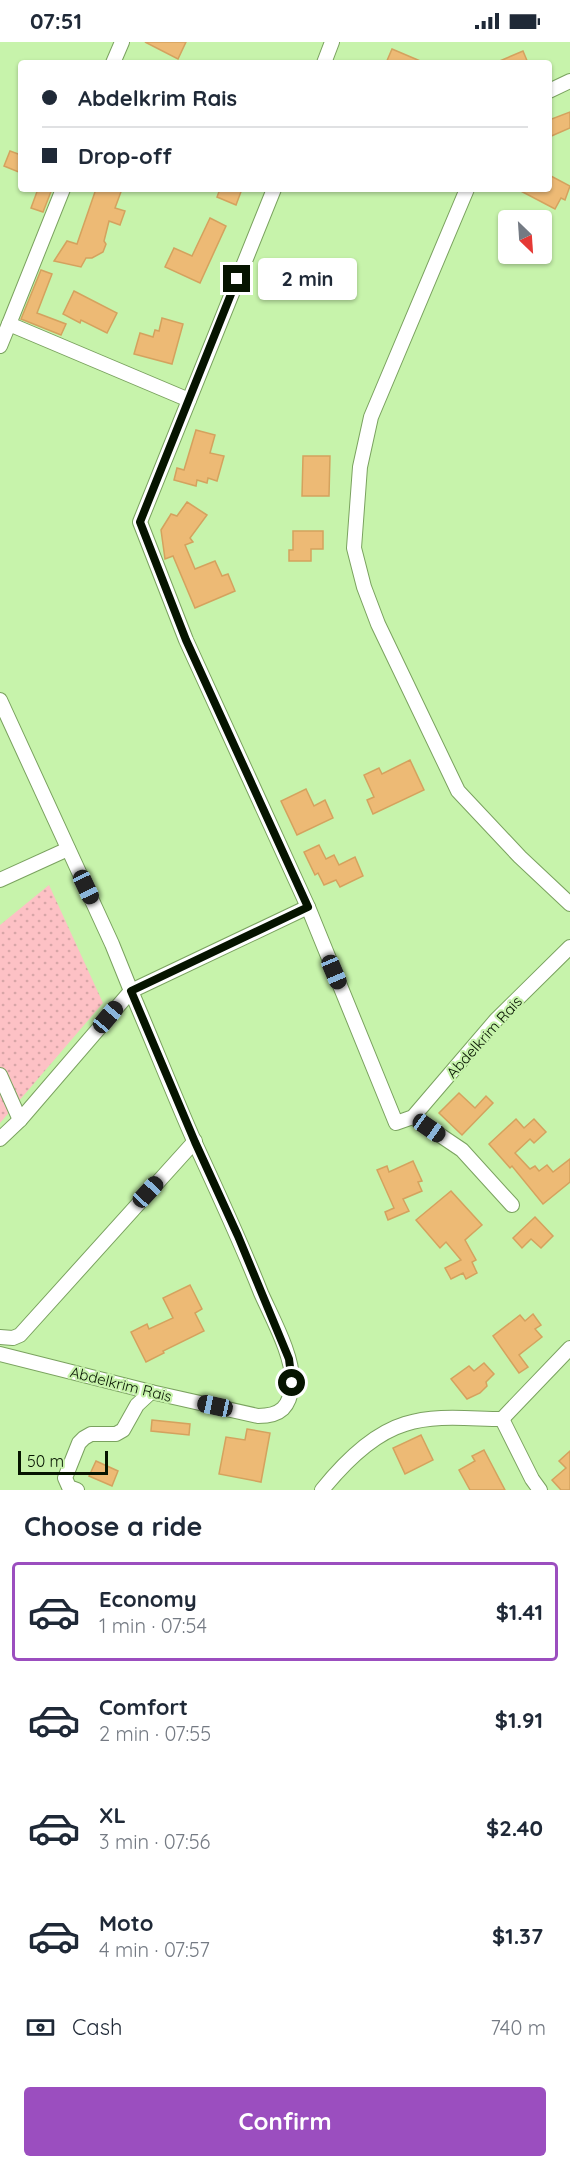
<!DOCTYPE html>
<meta charset="utf-8">
<style>
body{margin:0;font-family:Quicksand,sans-serif;background:#f6f6f7;color:#1f2937;height:100vh;display:flex;flex-direction:column;font-size:22px;white-space:nowrap}
*{box-sizing:border-box;margin:0}
p{font-size:20px;color:#747a83}
.icon{flex:none;width:33px;height:33px;fill:none;stroke:currentColor;stroke-width:2;stroke-linecap:round;stroke-linejoin:round}
.map{position:relative;height:1448px;overflow:hidden}
.sheet{display:flex;flex-direction:column;background:#fff;flex:1}
.sheet>*{flex:none}
.guide{position:absolute;left:18px;top:18px;width:534px;height:132px;border-radius:6px;box-shadow:0 2px 4px #0004;display:grid;align-content:center;height:132px;padding:0 24px;background:#fff}
.needle{width:39px;rotate:155deg}
.controls{position:absolute;left:498px;top:168px;display:grid;gap:12px}
.controls a{display:grid;place-items:center;width:54px;height:54px;border-radius:6px;background:#fff;box-shadow:0 2px 4px #0004;font-size:30px}
.scale{position:absolute;left:18px;bottom:15px;width:90px;box-sizing:border-box;padding-left:6px;border:3px solid #061400;border-top:0;font-size:16px;line-height:21px;white-space:nowrap;color:#061400;-webkit-text-stroke:4px #c7f3ab;paint-order:stroke}
.end{position:absolute;width:27px;height:27px;margin:-14px;border:8px solid #061400;background:#fff;box-shadow:0 0 0 3px #fff}
.from{border-radius:50%}
.bubble{position:absolute;height:42px;border-radius:6px;background:#fff;box-shadow:0 2px 4px #0004;font-size:20px;font-weight:700;line-height:42px;text-align:center}
.car{position:absolute;width:18px;height:36px;margin:-18px -9px;border-radius:8px;box-shadow:0 0 4px 2px #0007;background:linear-gradient(#222 24%,#8ab4d8 0 40%,#222 0 76%,#8ab4d8 0 86%,#222 0)}
.guide b{display:flex;align-items:center;gap:21px;height:57px;font-size:22px}
.guide b+b{border-top:2px solid #e0e1e3}
.guide i{width:15px;height:15px;background:#1f2937}
ul{padding:0;list-style:none}
li{display:flex;align-items:center;gap:18px;height:99px;margin:0 12px 9px;padding:0 12px;border:3px solid transparent;border-radius:6px}
li div{flex:1}
li b{display:block;font-size:22px}
li em{font-style:normal;font-weight:700}
li.current{border-color:#9b4ebf}
li>.icon{width:54px;height:54px;stroke-width:1.5}
h2{padding:0 24px;font-size:27px;line-height:72px}
.pay{display:flex;align-items:center;gap:15px;height:66px;padding:0 24px;font-size:22px}
.pay p{margin-inline-start:auto}
.button{display:flex;gap:12px;margin-top:auto;padding:12px 24px}
.button a{flex:1;height:69px;border-radius:6px;background:#9b4ebf;color:#fff;font-size:24px;font-weight:700;line-height:69px;text-align:center}
.status{display:flex;justify-content:space-between;align-items:center;height:42px;padding:0 30px;background:#fff;direction:ltr}
.status svg{height:16px;fill:currentColor}
.map>svg:first-child{display:block}
.grass{fill:url(#grass-dots)}
.building{fill:#edba75;stroke:#d4a25e;stroke-width:1.5}
.lines{fill:none;stroke-linecap:round;stroke-linejoin:round}
.minor-casing{stroke:#7aa25f;stroke-width:16}
.minor{stroke:#fff;stroke-width:14}
.route{stroke:#061400;stroke-width:8}
.labels{text-anchor:middle;dominant-baseline:central;stroke-width:4.5;stroke-linejoin:round;paint-order:stroke}
.street-label{font-size:15px;fill:#061400;stroke:#c7f3ab}
</style>
<div class="status"><b>07:51</b><svg viewBox="0 0 49 12"><path d="M0 12V9h3v3zM5 12V6h3v6zM10 12V3h3v9zM15 12V0h3v12zM26 1h20v11H26zM47 4h2v5h-2z"/></svg></div>
<div class="map">
<svg width="570" height="1448" viewBox="0 0 570 1448">
<defs>
<pattern id="grass-dots" width="8" height="8" patternUnits="userSpaceOnUse" patternTransform="scale(1.5)"><rect width="8" height="8" fill="#fdc1c5"/><path d="M2 2h.1M6 6h.1" fill="none" stroke="#d7a5a7" stroke-width="1.8" stroke-linecap="round"/></pattern>
</defs>
<rect width="100%" height="100%" fill="#c7f3ab"/>
<!-- grass -->
<path class="grass" d="M 49,843 L 103,961 L 0,1081 L 0,883 Z"/>
<!-- building -->
<g class="building">
<path d="M 145,0 L 186,0 L 178,17 Z"/>
<path d="M 392,7 L 425,21 L 386,21 Z"/>
<path d="M 523,9 L 528,21 L 495,21 Z"/>
<path d="M 570,70 L 570,86 L 549,95 L 549,78 Z"/>
<path d="M 10,109 L 21,113 L 21,131 L 4,124 Z"/>
<path d="M 549,133 L 570,144 L 565,158 L 561,156 L 555,167 L 517,147 L 549,147 Z"/>
<path d="M 38,147 L 52,147 L 43,170 L 31,166 Z"/>
<path d="M 96,147 L 122,147 L 115,166 L 125,169 L 120,183 L 109,179 L 104,199 L 106,202 L 103,210 L 92,216 L 86,216 L 81,225 L 54,219 L 67,199 L 77,202 Z"/>
<path d="M 220,147 L 242,147 L 236,163 L 217,155 Z"/>
<path d="M 210,176 L 226,184 L 200,241 L 165,225 L 174,206 L 192,214 Z"/>
<path d="M 41,228 L 52,232 L 37,271 L 66,282 L 61,293 L 21,277 Z"/>
<path d="M 74,249 L 117,271 L 107,291 L 81,278 L 80,281 L 63,272 Z"/>
<path d="M 162,276 L 183,282 L 172,322 L 134,312 L 140,291 L 153,295 L 155,288 L 159,289 Z"/>
<path d="M 196,388 L 215,393 L 210,411 L 224,414 L 217,439 L 208,436 L 207,441 L 197,438 L 196,444 L 174,438 L 177,426 L 184,428 Z"/>
<path d="M 303,414 L 330,414 L 329,454 L 302,454 Z"/>
<path d="M 187,460 L 207,473 L 190,496 L 193,500 L 185,503 L 195,527 L 215,519 L 222,534 L 228,532 L 235,549 L 195,566 L 173,514 L 165,517 L 161,488 L 171,472 L 177,474 Z"/>
<path d="M 293,489 L 323,489 L 323,507 L 311,507 L 311,519 L 289,519 L 289,508 L 293,508 Z"/>
<path d="M 410,718 L 424,748 L 373,772 L 367,758 L 374,755 L 364,733 L 379,726 L 382,732 Z"/>
<path d="M 306,747 L 314,764 L 325,758 L 333,776 L 297,793 L 281,759 Z"/>
<path d="M 319,803 L 326,817 L 334,813 L 339,823 L 355,815 L 363,834 L 340,845 L 336,838 L 324,843 L 318,831 L 315,833 L 304,810 Z"/>
<path d="M 459,1051 L 475,1066 L 486,1054 L 493,1061 L 462,1093 L 439,1071 Z"/>
<path d="M 516,1077 L 524,1086 L 534,1077 L 546,1090 L 534,1101 L 530,1097 L 515,1111 L 530,1127 L 535,1124 L 539,1129 L 547,1123 L 553,1130 L 570,1117 L 570,1140 L 543,1162 L 512,1124 L 510,1126 L 489,1102 Z"/>
<path d="M 413,1119 L 422,1139 L 418,1140 L 422,1149 L 403,1157 L 409,1169 L 388,1178 L 385,1170 L 394,1166 L 377,1128 L 387,1124 L 389,1130 Z"/>
<path d="M 451,1149 L 482,1183 L 465,1198 L 476,1218 L 472,1220 L 477,1231 L 466,1237 L 463,1231 L 451,1237 L 445,1226 L 461,1218 L 446,1200 L 440,1206 L 416,1178 Z"/>
<path d="M 535,1175 L 553,1194 L 541,1206 L 531,1197 L 522,1206 L 513,1196 Z"/>
<path d="M 190,1243 L 202,1267 L 195,1271 L 204,1289 L 163,1309 L 164,1311 L 146,1320 L 131,1290 L 147,1282 L 149,1287 L 173,1276 L 163,1256 Z"/>
<path d="M 533,1272 L 541,1283 L 535,1287 L 542,1295 L 519,1313 L 528,1325 L 519,1331 L 493,1294 L 520,1273 L 525,1279 Z"/>
<path d="M 484,1321 L 494,1332 L 486,1340 L 487,1344 L 480,1351 L 467,1357 L 451,1337 L 469,1324 L 474,1329 Z"/>
<path d="M 152,1378 L 190,1382 L 189,1393 L 151,1389 Z"/>
<path d="M 247,1387 L 270,1391 L 261,1440 L 219,1432 L 226,1395 L 245,1398 Z"/>
<path d="M 421,1393 L 433,1418 L 405,1432 L 393,1406 Z"/>
<path d="M 484,1408 L 505,1448 L 470,1448 L 459,1428 L 475,1419 L 472,1414 Z"/>
<path d="M 570,1409 L 570,1448 L 561,1448 L 552,1438 L 566,1426 L 559,1419 Z"/>
<path d="M 96,1419 L 118,1429 L 112,1444 L 89,1434 Z"/>
</g>
<g class="lines">
<defs>
<g id="minor">
<path d="M 113,21 L 122,0"/>
<path d="M 324,21 L 332,0"/>
<path d="M 549,49 L 570,39"/>
<path d="M 63,147 L 9,282 L 189,358"/>
<path d="M 274,147 L 140,480 L 186,598 L 308,865 L 396,1081 L 413,1075 L 496,978 L 570,905"/>
<path d="M 467,147 L 371,375 L 360,425 L 354,506 L 364,545 L 378,582 L 458,749 L 520,815 L 570,862"/>
<path d="M 0,304 L 9,282"/>
<path d="M 0,658 L 112,902 L 131,949 L 20,1078 L 0,1097"/>
<path d="M 0,838 L 68,807"/>
<path d="M 0,1033 L 20,1078"/>
<path d="M 413,1075 L 462,1108 L 512,1163"/>
<path d="M 0,1295 L 13,1296 L 20,1293 L 195,1099"/>
<path d="M 0,1312 L 151,1350 L 258,1374 C 281,1374 290,1365 292,1342 C 294,1315 272,1276 261,1251 C 241,1200 218,1151 195,1101 C 173,1051 153,1000 131,949 L 308,865"/>
<path d="M 502,1377 L 532,1437 L 540,1448"/>
<path d="M 77,1448 L 69,1445 L 65,1436 L 79,1401 L 84,1396 L 91,1392 L 116,1392 L 123,1388 L 137,1363 L 151,1350"/>
<path d="M 322,1448 C 343,1422 372,1392 405,1382 C 436,1372 471,1377 502,1377 L 570,1306"/>
</g>
</defs>
<!-- minor casing -->
<use href="#minor" class="minor-casing"/>
<!-- minor -->
<use href="#minor" class="minor"/>
</g>
<g class="lines">
<!-- route -->
<path class="route" d="M 237,237 L 140,480 L 186,598 L 308,865 L 131,949 L 195,1100 L 238,1194 L 289,1317 L 292,1341"/>
</g>
<g class="labels">
<!-- street labels -->
<g class="street-label">
<text transform="translate(484 995) rotate(-48)">Abdelkrim Rais</text>
<text transform="translate(121 1342) rotate(14)">Abdelkrim Rais</text>
</g>
</g>
</svg>
<div class="controls">
<a><svg class="needle" viewBox="-14 -14 28 28"><path d="M0-13l5 13h-10z" fill="#e53935"/><path d="M0 13l5-13h-10z" fill="#747a83"/></svg></a>
</div>
<div class="scale">50 m</div>
<i class="end from" style="left:292px;top:1341px"></i>
<i class="end" style="left:237px;top:237px"></i>
<div class="bubble" style="left:258px;top:216px;width:99px">2 min</div>
<i class="car" style="left:86px;top:845px;rotate:155deg"></i>
<i class="car" style="left:334px;top:930px;rotate:157deg"></i>
<i class="car" style="left:108px;top:975px;rotate:40deg"></i>
<i class="car" style="left:429px;top:1086px;rotate:125deg"></i>
<i class="car" style="left:148px;top:1150px;rotate:43deg"></i>
<i class="car" style="left:215px;top:1364px;rotate:282deg"></i>
<div class="guide">
<b><i class="from"></i>Abdelkrim Rais</b>
<b><i></i>Drop-off</b>
</div>
</div>
<section class="sheet">
<h2>Choose a ride</h2>
<ul>
<li class="current"><svg class="icon" aria-label="car" viewBox="0 0 24 24"><path d="M5 17H2v-5l4-1 3-4h7l3 4 3 1v5h-3M9 17h6M6 11h13"/><circle cx="7" cy="17" r="2"/><circle cx="17" cy="17" r="2"/></svg><div><b>Economy</b><p>1 min · 07:54</p></div><em>$1.41</em></li>
<li><svg class="icon" aria-label="car" viewBox="0 0 24 24"><path d="M5 17H2v-5l4-1 3-4h7l3 4 3 1v5h-3M9 17h6M6 11h13"/><circle cx="7" cy="17" r="2"/><circle cx="17" cy="17" r="2"/></svg><div><b>Comfort</b><p>2 min · 07:55</p></div><em>$1.91</em></li>
<li><svg class="icon" aria-label="car" viewBox="0 0 24 24"><path d="M5 17H2v-5l4-1 3-4h7l3 4 3 1v5h-3M9 17h6M6 11h13"/><circle cx="7" cy="17" r="2"/><circle cx="17" cy="17" r="2"/></svg><div><b>XL</b><p>3 min · 07:56</p></div><em>$2.40</em></li>
<li><svg class="icon" aria-label="car" viewBox="0 0 24 24"><path d="M5 17H2v-5l4-1 3-4h7l3 4 3 1v5h-3M9 17h6M6 11h13"/><circle cx="7" cy="17" r="2"/><circle cx="17" cy="17" r="2"/></svg><div><b>Moto</b><p>4 min · 07:57</p></div><em>$1.37</em></li>
</ul>
<div class="pay"><svg class="icon" aria-label="cash" viewBox="0 0 24 24"><path d="M3 7h18v10H3z"/><circle cx="12" cy="12" r="2"/></svg>Cash<p>740 m</p></div>
<div class="button"><a>Confirm</a></div>
</section>
